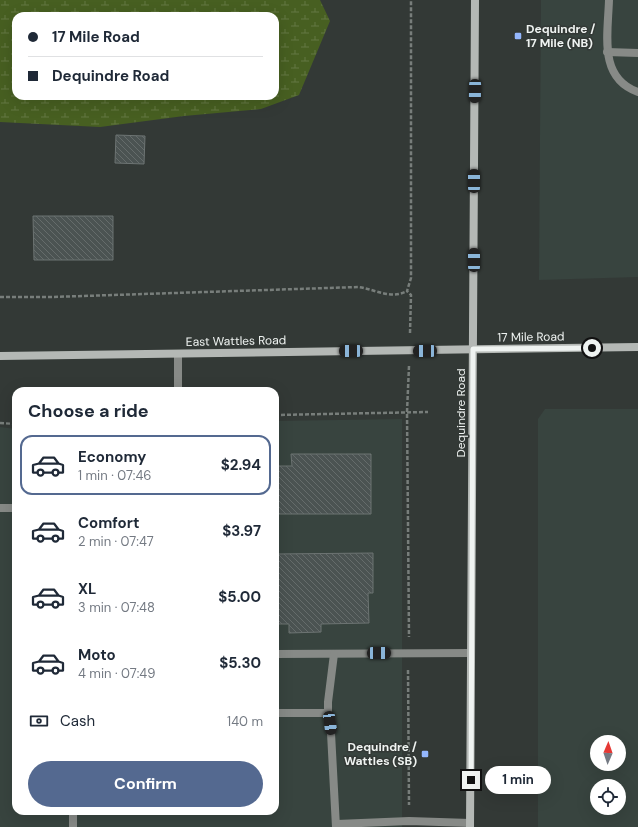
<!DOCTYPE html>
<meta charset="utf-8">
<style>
body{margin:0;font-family:"DM Sans",sans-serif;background:#f6f6f7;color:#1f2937;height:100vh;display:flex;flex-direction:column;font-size:15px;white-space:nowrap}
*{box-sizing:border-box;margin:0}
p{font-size:13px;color:#747a83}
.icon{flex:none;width:22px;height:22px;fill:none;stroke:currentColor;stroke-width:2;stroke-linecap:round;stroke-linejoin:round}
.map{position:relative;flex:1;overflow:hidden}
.drawer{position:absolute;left:12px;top:387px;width:267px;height:428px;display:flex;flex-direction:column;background:#fff;border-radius:12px;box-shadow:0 4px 16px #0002}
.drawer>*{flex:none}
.guide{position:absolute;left:12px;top:12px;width:267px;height:88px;border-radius:12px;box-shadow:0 4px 16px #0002;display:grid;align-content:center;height:88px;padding:0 16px;background:#fff}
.needle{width:26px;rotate:2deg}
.controls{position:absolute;left:590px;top:735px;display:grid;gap:8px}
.controls a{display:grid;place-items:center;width:36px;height:36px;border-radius:50%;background:#fff;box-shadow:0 4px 16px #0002;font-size:20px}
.end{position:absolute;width:18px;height:18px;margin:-9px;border:5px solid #eff3f1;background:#111;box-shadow:0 0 0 2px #111}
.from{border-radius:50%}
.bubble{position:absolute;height:28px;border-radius:14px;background:#fff;box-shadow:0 4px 16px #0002;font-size:13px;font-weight:700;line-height:28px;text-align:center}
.car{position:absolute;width:12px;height:24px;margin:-12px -6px;border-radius:5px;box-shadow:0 0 3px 1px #0007;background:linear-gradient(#222 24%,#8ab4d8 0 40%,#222 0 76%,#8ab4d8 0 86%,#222 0)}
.guide b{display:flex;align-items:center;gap:14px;height:38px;font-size:15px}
.guide b+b{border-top:1px solid #e0e1e3}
.guide i{width:10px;height:10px;background:#1f2937}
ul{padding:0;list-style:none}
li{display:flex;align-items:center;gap:12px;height:60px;margin:0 8px 6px;padding:0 8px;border:2px solid transparent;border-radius:12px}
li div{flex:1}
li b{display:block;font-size:15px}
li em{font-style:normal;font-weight:700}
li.active{border-color:#546990}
li>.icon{width:36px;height:36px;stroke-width:1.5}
h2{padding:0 16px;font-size:18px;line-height:48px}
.pay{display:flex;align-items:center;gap:10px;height:44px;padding:0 16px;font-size:15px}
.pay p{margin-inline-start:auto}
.action{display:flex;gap:8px;margin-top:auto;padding:8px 16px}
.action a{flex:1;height:46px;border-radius:24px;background:#546990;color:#fff;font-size:16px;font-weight:700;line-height:46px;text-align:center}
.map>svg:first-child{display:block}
.built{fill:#38443f;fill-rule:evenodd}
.wetland{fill:url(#wetland-marsh);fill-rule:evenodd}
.building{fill:url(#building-back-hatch);stroke:#6d7473}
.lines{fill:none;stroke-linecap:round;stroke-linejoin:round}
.path{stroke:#787e7b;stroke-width:2.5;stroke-dasharray:4 2;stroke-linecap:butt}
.service{stroke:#878a87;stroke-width:8}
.secondary{stroke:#b4b8b5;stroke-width:8}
.route{stroke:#eff3f1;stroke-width:5}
.poi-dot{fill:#94b7fd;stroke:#333936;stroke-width:1.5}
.labels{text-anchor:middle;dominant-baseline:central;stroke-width:3;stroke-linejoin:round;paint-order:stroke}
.poi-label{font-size:12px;font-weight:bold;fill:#eff3f1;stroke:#333936;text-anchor:start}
.street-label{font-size:12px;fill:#eff3f1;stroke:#333936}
</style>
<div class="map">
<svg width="638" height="827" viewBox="0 0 638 827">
<defs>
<pattern id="wetland-marsh" width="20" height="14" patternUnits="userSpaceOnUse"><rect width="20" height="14" fill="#475f21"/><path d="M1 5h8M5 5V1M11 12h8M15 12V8" fill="none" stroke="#627642"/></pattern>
<pattern id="building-back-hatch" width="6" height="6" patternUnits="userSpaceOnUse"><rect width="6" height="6" fill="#4b5352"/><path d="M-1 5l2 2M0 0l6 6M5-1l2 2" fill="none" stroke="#656c6b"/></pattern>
</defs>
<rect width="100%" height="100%" fill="#333936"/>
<!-- built -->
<g class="built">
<path d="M 541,0 L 638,0 L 638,277 L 539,280 Z"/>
<path d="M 545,409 L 638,409 L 638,827 L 538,827 L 538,419 ZM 597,742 L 619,742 L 619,764 L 597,764 ZM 597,786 L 619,786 L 619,808 L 597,808 Z"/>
<path d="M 402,419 L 402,827 L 0,827 L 0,427 L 16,429 L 16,811 L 275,811 L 275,421 Z"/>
</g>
<!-- wetland -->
<path class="wetland" d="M 0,0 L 320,0 L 330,21 L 299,95 L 261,109 L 184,116 L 100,127 L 0,122 ZM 16,16 L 275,16 L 275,96 L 16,96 Z"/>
<!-- building -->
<g class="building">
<path d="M 116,135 L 145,136 L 144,164 L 115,163 Z"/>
<path d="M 33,216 L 113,216 L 113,260 L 34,260 Z"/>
<path d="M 291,454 L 371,454 L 371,514 L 275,514 L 275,466 L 292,466 Z"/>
<path d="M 373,553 L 373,593 L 368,593 L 369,623 L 321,624 L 321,632 L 289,633 L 289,624 L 275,624 L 275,554 Z"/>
</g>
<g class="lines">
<!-- path -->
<g class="path">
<path d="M 0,297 L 52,297 L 358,287 C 375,289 390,300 407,291"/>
<path d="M 410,333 L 411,295 L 407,291 L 411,278 L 411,0"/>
<path d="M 409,366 L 407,412 L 409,637"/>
<path d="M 275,415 L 428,412"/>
<path d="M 0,423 L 16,424"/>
<path d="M 408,670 L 409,805"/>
</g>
<!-- service -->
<g class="service">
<path d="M 609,0 C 608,34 598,78 638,92"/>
<path d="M 607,52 L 638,53"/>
<path d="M 178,391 L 178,354"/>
<path d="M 0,508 L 16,508"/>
<path d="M 275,654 L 471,653"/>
<path d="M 275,713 L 328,713 L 331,733 L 336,827"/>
<path d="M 328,713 L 328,702 L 334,654"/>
<path d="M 73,811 L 73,827"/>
<path d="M 337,824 L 409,821 L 470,823"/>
</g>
<!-- secondary -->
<g class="secondary">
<path d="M 0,356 L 638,347"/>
<path d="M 470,827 L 475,0"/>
</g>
</g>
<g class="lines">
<!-- route -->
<path class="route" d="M 471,780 L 473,349 L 592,348"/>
</g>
<!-- markers -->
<g class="poi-dot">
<rect x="514" y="32" width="8" height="8" rx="2"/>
<rect x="421" y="750" width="8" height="8" rx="2"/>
</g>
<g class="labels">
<!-- poi labels -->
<g class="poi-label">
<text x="526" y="29">Dequindre /<tspan x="526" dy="14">17 Mile (NB)</tspan></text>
<text x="417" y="747" text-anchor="end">Dequindre /<tspan x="417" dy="14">Wattles (SB)</tspan></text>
</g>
<!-- street labels -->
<g class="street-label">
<text transform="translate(531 337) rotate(-1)">17 Mile Road</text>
<text transform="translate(236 341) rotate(-1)">East Wattles Road</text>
<text transform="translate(461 413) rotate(-90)">Dequindre Road</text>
</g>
</g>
</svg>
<div class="controls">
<a><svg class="needle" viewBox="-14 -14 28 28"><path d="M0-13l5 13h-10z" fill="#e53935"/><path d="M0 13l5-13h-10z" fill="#747a83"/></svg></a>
<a><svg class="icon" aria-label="locate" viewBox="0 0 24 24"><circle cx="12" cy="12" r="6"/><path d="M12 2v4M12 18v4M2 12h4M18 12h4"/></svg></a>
</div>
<i class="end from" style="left:592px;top:348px"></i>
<i class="end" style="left:471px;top:780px"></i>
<div class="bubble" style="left:485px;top:766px;width:66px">1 min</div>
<i class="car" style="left:475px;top:91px;rotate:181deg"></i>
<i class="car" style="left:474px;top:181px;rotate:0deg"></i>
<i class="car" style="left:474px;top:260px;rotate:0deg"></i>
<i class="car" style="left:351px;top:351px;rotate:270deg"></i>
<i class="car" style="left:425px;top:351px;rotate:269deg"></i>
<i class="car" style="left:379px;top:653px;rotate:89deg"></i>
<i class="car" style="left:330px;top:723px;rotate:172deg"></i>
<div class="guide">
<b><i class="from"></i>17 Mile Road</b>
<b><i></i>Dequindre Road</b>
</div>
<section class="drawer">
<h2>Choose a ride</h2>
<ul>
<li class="active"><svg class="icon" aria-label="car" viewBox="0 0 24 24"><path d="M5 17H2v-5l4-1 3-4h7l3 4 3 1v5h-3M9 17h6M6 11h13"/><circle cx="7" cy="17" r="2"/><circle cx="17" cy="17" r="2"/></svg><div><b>Economy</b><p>1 min · 07:46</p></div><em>$2.94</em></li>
<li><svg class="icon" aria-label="car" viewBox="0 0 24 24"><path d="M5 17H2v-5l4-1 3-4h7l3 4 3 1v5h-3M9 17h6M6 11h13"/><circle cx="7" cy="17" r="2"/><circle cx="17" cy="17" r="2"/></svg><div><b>Comfort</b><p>2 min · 07:47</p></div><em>$3.97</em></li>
<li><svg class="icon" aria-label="car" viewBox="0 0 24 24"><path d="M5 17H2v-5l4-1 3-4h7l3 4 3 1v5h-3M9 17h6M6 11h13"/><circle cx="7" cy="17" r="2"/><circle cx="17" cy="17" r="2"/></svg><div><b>XL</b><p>3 min · 07:48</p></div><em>$5.00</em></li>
<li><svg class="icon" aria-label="car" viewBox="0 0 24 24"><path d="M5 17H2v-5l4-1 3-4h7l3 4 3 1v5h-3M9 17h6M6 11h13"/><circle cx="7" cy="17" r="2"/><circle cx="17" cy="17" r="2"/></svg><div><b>Moto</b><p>4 min · 07:49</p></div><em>$5.30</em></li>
</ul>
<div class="pay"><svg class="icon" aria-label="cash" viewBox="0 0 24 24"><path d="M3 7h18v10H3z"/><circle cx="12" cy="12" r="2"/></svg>Cash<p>140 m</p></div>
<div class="action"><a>Confirm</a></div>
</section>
</div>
